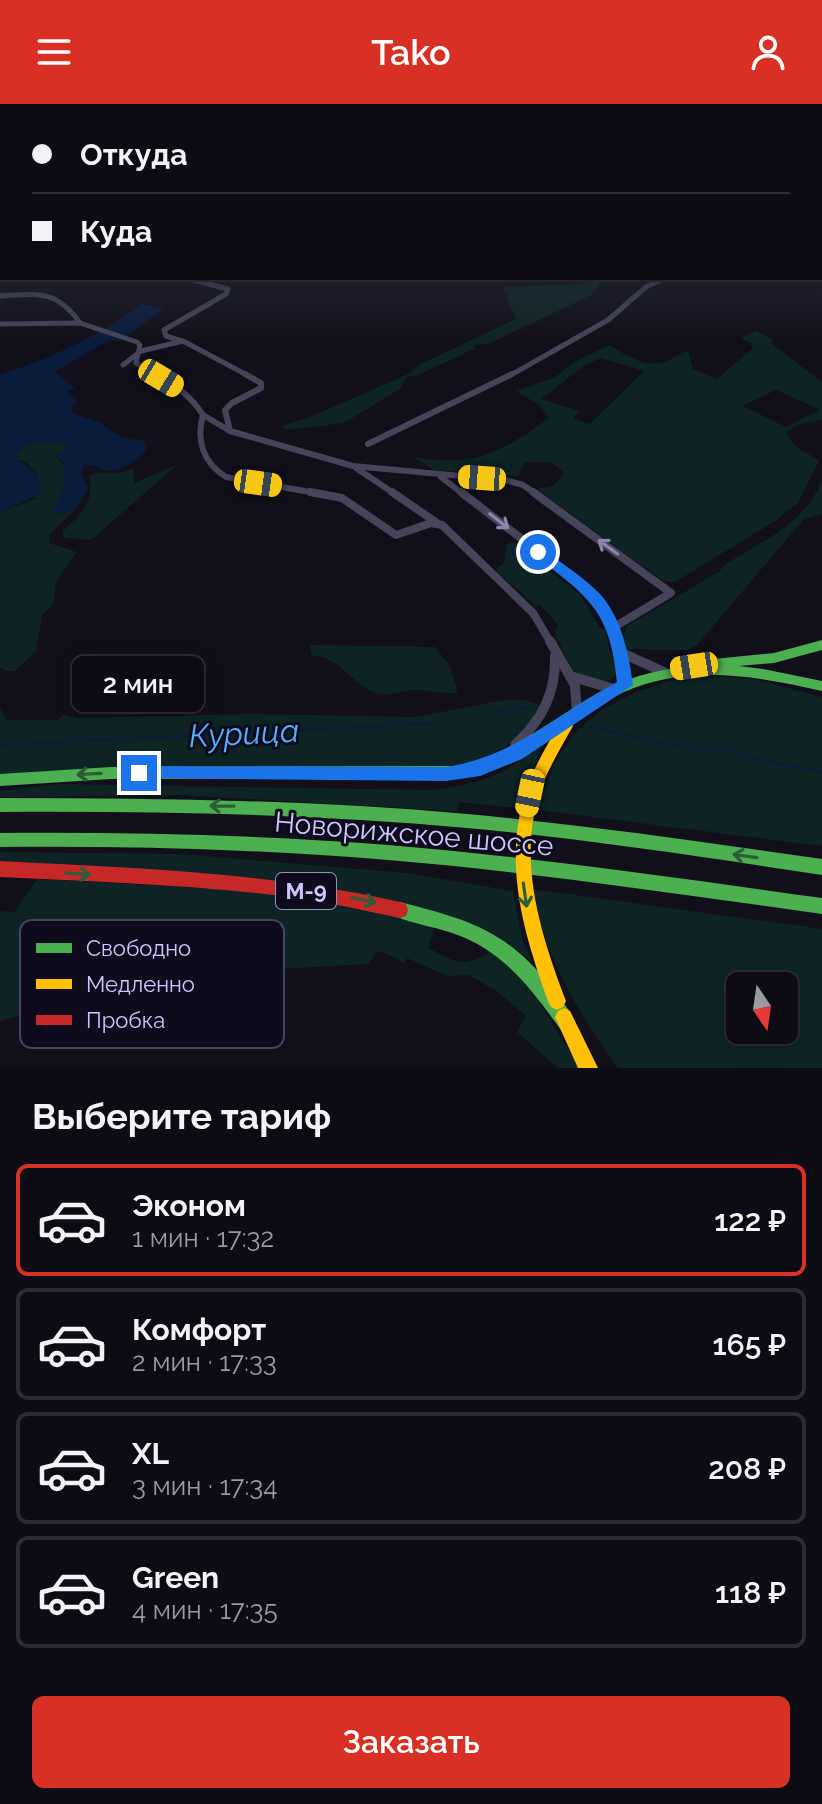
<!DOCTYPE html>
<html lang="ru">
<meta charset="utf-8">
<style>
body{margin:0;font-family:Raleway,sans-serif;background:#1b1921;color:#f1f3f6;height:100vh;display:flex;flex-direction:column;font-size:30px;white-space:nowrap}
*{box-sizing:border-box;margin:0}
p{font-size:26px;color:#9a9ba0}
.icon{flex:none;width:44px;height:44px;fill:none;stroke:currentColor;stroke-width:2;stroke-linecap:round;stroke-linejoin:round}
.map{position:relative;height:964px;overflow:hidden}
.sheet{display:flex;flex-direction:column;background:#0d0b13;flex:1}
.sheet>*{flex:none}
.guide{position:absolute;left:0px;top:0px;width:822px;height:176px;box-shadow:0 4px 20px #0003,0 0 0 2px #2d2b33;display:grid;align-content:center;height:176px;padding:0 32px;background:#0d0b13}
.needle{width:52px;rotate:167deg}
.tools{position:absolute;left:726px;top:868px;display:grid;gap:16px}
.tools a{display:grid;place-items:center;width:72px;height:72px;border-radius:12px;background:#0d0b13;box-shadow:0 4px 20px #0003,0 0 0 2px #2d2b33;font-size:40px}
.end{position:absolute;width:36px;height:36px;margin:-18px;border:10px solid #1a73e8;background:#fff;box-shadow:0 0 0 4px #fff}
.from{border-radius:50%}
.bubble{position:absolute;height:56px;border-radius:12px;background:#0d0b13;box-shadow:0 4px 20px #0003,0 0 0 2px #2d2b33;font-size:26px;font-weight:600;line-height:56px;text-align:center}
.car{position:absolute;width:24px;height:48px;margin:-24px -12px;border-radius:10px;box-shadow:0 0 6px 2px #0007;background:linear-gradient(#f5c518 24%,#345 0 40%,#f5c518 0 76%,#345 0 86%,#f5c518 0)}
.guide b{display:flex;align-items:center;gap:28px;height:76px;font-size:30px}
.guide b+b{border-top:2px solid #2d2b33}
.guide i{width:20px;height:20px;background:#f1f3f6}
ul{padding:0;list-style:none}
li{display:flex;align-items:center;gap:24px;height:112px;margin:0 16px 12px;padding:0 16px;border:4px solid #2d2b33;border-radius:12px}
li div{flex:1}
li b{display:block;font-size:30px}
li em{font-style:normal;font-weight:600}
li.current{border-color:#d93025}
li>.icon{width:72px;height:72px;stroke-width:1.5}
h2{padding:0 32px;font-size:36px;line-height:96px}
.primary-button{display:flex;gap:16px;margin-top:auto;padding:16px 32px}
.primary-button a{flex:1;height:92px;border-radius:12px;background:#d93025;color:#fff;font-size:32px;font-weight:600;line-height:92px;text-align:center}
header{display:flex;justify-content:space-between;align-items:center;height:104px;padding:0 32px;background:#d93025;color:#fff;font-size:36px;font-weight:600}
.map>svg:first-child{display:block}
.green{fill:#0e2424;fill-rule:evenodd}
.water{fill:#0a1c3b}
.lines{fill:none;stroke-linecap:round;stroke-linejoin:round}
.stream{stroke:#0a1c3b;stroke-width:2}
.street-far4{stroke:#45445a;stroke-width:4}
.street-far3{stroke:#45445a;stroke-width:5}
.street-far2{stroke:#45445a;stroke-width:6}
.street-far1{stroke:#45445a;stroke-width:8}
.street{stroke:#45445a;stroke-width:10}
.fast{fill:#4caf50;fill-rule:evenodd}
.slow{fill:#ffc107;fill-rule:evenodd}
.jam{fill:#c62828;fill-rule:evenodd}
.oneway{stroke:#8a86ac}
.oneway2{stroke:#2d5d36}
.route{fill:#1a73e8}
.labels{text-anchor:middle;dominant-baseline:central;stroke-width:6;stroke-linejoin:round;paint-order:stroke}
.shield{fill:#0e0b1d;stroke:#948fbb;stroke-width:2}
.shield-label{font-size:22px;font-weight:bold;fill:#cec7ff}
.near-street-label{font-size:28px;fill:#cec7ff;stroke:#0e0b1d}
.near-water-label{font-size:32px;font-style:italic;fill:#55b0ff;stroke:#0e0b1d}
.key{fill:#0e0b1d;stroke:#484361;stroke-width:2}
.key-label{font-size:22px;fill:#cec7ff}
</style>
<header><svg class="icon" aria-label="menu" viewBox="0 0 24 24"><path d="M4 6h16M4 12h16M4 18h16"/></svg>Tako<svg class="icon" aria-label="person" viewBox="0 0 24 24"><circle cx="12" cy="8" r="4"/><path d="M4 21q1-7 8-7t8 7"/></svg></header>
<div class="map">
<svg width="822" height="964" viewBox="0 0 822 964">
<rect width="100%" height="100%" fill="#110f19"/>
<!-- green -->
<g class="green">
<path d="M 592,174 L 600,179 L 590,192 L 488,240 L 474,241 L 474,245 L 416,272 L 408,272 L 400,285 L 344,319 L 286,326 L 281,322 L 308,314 L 408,270 L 421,260 L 516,215 L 507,195 L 509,189 L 503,186 L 505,183 L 579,180 Z"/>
<path d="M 755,227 L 772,235 L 773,241 L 822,278 L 822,316 L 796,321 L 787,328 C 790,342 807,349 819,356 L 798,399 L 775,417 L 675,478 L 663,477 L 537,385 L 553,382 L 563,372 L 563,367 L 551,358 L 525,358 L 518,372 L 434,366 L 414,353 C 475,364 500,349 549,314 L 540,302 L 517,287 L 555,273 L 576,257 L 609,241 C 628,252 648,267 671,255 C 677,252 681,248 688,247 L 693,265 L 717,275 L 752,245 L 751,239 L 741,234 ZM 601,254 L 644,267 L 590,320 L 573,314 L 580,307 L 541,295 L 585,261 ZM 776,286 L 819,305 L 820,306 L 786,323 L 743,302 Z"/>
<path d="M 38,338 L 64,338 L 70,345 L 56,352 L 61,359 L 66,361 L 67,375 L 56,402 L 62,409 L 74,407 L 49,431 L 49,439 L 77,448 L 56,478 L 53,500 L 42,511 L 36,547 L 15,567 L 6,567 L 0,563 L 0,408 L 35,395 L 38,370 L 25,358 L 17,355 L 16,351 L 27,340 Z"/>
<path d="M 178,360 L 91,436 L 63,433 L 63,427 C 81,411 95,397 89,371 C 105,365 117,373 133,364 L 134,379 Z"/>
<path d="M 822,374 L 822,410 L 804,415 L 697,541 L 687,546 L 627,545 L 623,533 L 627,522 L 720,467 L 723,462 C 760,438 808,419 822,374 Z"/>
<path d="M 513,438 L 579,490 L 601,525 L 605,525 L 609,545 L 619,563 L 615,573 L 604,579 L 573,568 L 555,530 L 558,521 L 540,500 L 536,502 L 495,466 L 504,459 L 507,440 Z"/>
<path d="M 310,541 L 435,543 L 450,562 L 458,589 C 443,590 434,587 420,586 C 406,584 391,594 376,589 C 352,581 339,551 312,552 Z"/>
<path d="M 699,572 L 753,575 L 822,593 L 822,742 L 537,706 C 544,687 551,666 561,648 C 589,602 649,578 699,572 Z"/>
<path d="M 506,596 L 524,596 L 540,601 C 528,640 483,656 447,664 L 0,671 L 0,604 L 6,616 L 58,616 L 63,611 L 76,614 L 249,610 L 415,613 Z"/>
<path d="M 542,642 L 517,704 L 459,698 L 457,707 L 178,691 L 0,693 L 0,687 L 57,680 L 432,686 C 480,680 503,671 542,642 Z"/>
<path d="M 0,748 L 181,750 L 407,769 L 513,787 L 522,835 L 534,860 C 461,788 328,792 232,782 C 155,774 77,766 0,758 Z"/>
<path d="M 38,775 L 222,785 L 336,796 L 434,822 L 428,844 C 459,860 463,865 494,845 L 521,869 L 580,964 L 558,964 L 517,928 L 526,912 L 498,888 L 469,871 L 447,872 L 407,854 L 404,859 L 381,847 L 375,849 L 369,860 L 224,868 L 221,839 L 207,843 L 207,856 L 161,871 L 159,881 L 81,888 L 0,918 L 0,807 L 14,808 Z"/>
<path d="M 531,785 L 822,825 L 822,964 L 618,964 C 574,902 549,859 531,785 ZM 740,882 L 784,882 L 784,926 L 740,926 Z"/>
</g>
<!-- water -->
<path class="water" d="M 142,200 L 164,205 L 119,237 L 109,236 L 55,268 L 75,284 L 67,287 L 78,298 L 71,304 L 74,310 L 103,319 L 103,322 L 123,334 L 145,337 L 147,346 C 138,355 118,370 104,366 C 95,364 94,360 84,361 L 82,369 L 88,385 L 74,407 L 53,409 L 67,375 L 63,367 L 65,361 L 56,352 L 70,344 L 63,338 L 27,340 L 16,351 L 17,355 L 38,370 L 41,390 L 0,408 L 0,271 C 52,253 98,233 142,200 Z"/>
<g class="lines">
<!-- stream -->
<g class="stream">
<path d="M 494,607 L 530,604"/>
<path d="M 590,623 L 676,642 L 721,643 L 743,652 L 822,668"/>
<path d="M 0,641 L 440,619"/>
</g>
<!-- street-far4 -->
<g class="street-far4">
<path d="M 183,174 L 201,178"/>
<path d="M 656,178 L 666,174"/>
</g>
<!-- street-far3 -->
<g class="street-far3">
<path d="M 0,192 C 38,190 56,185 80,219"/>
<path d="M 0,220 L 80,219 L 137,238 L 140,241 L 136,259 L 159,272"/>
<path d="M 182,237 L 166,232 L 164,226 L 226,190 L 228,185 L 193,176"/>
<path d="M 123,261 L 141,247 L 183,237 L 249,272"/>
<path d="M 509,272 L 608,216 L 646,183 L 661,176"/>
</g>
<!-- street-far2 -->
<g class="street-far2">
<path d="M 155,270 C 175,281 191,292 203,311 C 196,336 203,359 226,373 L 321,390"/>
<path d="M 245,270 L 261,279 L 261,284 L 232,299 L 225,306 L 230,327 L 353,362 L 505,376 L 523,381 L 536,390"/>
<path d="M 203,311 L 230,327"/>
<path d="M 368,340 L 512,270"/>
<path d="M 356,364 L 395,390"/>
<path d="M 441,373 L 463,390"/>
</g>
<!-- street-far1 -->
<g class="street-far1">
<path d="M 310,388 L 342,394 L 396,431 L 431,419 L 442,421 L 533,509 L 551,539"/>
<path d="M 392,388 L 437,419"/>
<path d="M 461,388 L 593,490 L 603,502 L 611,525"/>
<path d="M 533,388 L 671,489 L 611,525 L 618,539"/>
</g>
<!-- street -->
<g class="street">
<path d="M 550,537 L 575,581 L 577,609"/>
<path d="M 617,537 L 622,549 L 625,581"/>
<path d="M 622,549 L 664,568"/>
<path d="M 570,572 L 614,585"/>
<path d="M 515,641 C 542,616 556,589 555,552"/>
</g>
<!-- fast -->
<g class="fast">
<path d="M 822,536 L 822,546 L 774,559 L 739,562 L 763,565 L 822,577 L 822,587 C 757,572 688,560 624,588 C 599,599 576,617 552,632 C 524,650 495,664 464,674 L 111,675 L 0,682 L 0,670 L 111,663 L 464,662 C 492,653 517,640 542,624 C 567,609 590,591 617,580 C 646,568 676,562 707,561 L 709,557 L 713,555 L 774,549 Z"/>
<path d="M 0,694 C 156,694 312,696 467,710 C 586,721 704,738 822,755 L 822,771 C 704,753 586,735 467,724 C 312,710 156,707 0,708 Z"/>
<path d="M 0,729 C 130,728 259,731 388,741 C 533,753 678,774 822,794 L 822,810 C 678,790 533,768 388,756 C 259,745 130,742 0,743 Z"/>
<path d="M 400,798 C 465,815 505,825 548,879 C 558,892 570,905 576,920 L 573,926 L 567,929 L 561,926 C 532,886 504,847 455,830 C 435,823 414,820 394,812 L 392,806 L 394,800 Z"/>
</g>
<!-- slow -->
<g class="slow">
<path d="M 566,616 L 571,618 L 573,622 C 561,644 548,664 540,688 C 517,758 541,831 566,897 L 563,903 L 557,906 L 551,903 L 548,897 C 524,830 503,761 525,690 C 533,664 547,641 561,618 Z"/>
<path d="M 564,904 L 570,907 L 598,964 L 578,964 L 555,913 L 558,907 Z"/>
</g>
<!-- jam -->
<path class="jam" d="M 0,757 C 136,764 266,768 400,798 L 406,800 L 408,806 L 406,812 L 400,814 C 366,807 333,799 298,794 C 199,781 100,778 0,773 Z"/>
</g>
<!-- one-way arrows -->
<defs><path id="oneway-shaft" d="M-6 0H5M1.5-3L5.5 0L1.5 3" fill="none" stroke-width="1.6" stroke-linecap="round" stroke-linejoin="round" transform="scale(2)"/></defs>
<g class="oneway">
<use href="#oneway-shaft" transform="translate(499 417) rotate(38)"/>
<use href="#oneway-shaft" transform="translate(608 443) rotate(-144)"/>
</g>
<g class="oneway2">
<use href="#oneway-shaft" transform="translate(89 670) rotate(177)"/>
<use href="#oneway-shaft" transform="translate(222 702) rotate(-179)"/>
<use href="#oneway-shaft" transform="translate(745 752) rotate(-172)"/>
<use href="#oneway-shaft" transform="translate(78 770) rotate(4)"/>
<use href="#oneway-shaft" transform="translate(525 791) rotate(82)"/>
<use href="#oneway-shaft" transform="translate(364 796) rotate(12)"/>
</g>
<!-- sky -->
<linearGradient id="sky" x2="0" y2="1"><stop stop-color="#09080e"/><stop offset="0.43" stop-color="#323749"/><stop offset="1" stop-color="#323749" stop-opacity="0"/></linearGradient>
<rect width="822" height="238" fill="url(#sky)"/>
<!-- route -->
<path class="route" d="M 534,445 L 543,445 C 561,459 582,472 598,488 C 621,511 629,550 633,581 L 522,655 L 480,672 L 446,677 L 133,674 L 131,669 L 133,664 L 139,662 L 446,663 C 516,652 557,610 617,578 C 610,505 588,493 534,451 Z"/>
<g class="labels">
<!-- shield labels -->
<rect class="shield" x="276" y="769" width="60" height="36" rx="6"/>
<g class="shield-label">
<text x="306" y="787">М-9</text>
</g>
<!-- near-street labels -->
<g class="near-street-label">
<text transform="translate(414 730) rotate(5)">Новорижское шоссе</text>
</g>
<!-- near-water labels -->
<g class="near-water-label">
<text transform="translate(244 629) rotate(-3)">Курица</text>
</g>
</g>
<!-- legend -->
<rect x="20" y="816" width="264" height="128" rx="12" class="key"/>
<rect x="36" y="839" width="36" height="10" fill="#4caf50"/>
<rect x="36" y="875" width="36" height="10" fill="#ffc107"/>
<rect x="36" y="911" width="36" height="10" fill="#c62828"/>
<g class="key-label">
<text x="86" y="852">Свободно</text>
<text x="86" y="888">Медленно</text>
<text x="86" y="924">Пробка</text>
</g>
</svg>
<div class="tools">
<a><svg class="needle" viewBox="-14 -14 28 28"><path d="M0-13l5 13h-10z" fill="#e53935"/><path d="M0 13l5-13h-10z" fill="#9a9ba0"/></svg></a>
</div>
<i class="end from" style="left:538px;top:448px"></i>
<i class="end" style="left:139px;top:669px"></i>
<div class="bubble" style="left:72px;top:552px;width:132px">2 мин</div>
<i class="car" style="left:161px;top:274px;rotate:121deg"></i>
<i class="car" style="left:482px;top:374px;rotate:274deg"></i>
<i class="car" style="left:258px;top:379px;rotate:98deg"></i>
<i class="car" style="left:694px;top:562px;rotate:261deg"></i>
<i class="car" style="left:530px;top:689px;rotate:192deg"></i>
<div class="guide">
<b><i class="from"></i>Откуда</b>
<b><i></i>Куда</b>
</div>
</div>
<section class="sheet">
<h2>Выберите тариф</h2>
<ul>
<li class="current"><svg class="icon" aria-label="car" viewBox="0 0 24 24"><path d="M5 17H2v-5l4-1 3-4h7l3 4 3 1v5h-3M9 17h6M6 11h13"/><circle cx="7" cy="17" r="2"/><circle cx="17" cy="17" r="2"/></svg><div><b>Эконом</b><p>1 мин · 17:32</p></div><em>122 ₽</em></li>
<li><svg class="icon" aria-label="car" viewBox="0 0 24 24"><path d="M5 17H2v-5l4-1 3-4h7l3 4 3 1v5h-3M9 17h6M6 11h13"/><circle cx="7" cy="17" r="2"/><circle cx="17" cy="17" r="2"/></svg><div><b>Комфорт</b><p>2 мин · 17:33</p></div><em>165 ₽</em></li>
<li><svg class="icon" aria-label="car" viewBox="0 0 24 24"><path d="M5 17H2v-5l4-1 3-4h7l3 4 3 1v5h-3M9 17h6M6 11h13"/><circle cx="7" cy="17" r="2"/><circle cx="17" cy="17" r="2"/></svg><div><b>XL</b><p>3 мин · 17:34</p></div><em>208 ₽</em></li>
<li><svg class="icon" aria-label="car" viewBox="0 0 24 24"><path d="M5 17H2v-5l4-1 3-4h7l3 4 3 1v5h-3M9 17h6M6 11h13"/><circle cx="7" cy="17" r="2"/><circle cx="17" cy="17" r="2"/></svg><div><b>Green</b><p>4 мин · 17:35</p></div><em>118 ₽</em></li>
</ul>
<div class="primary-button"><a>Заказать</a></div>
</section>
